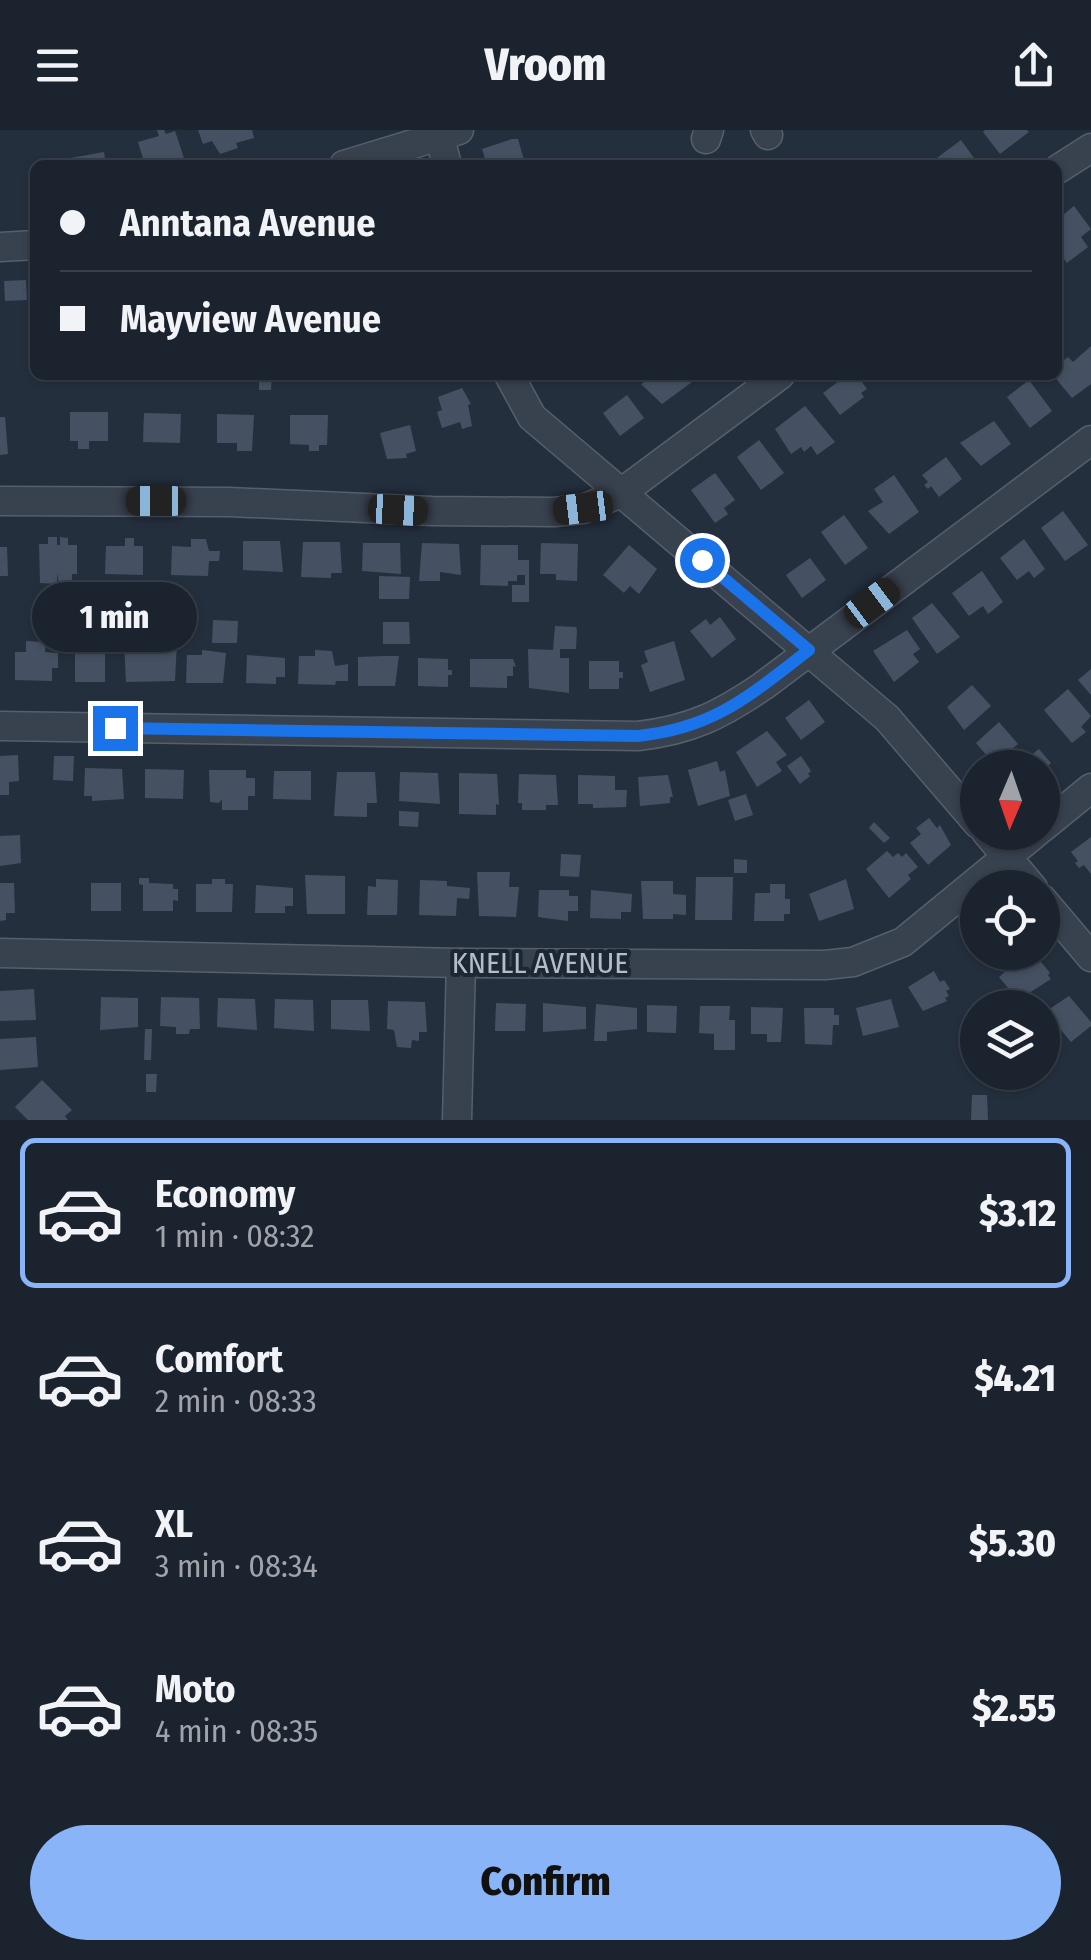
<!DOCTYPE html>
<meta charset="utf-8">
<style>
body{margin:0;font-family:"Fira Sans Condensed",sans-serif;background:#242b36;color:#f1f3f6;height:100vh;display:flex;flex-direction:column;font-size:38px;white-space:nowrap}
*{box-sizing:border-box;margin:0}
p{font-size:32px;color:#a0a4aa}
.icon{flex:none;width:55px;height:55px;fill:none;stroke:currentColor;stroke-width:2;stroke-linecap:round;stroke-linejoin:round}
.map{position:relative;height:990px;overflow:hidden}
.sheet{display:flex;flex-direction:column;background:#1b232e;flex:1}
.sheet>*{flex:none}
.guide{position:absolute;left:30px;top:30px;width:1032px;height:220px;border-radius:15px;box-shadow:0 2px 8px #0004,0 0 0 2px #39404a;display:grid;align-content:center;height:220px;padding:0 30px;background:#1b232e}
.needle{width:65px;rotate:182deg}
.buttons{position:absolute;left:960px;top:620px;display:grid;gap:20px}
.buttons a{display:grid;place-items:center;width:100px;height:100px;border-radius:50%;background:#1b232e;box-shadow:0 2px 8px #0004,0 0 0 2px #39404a;font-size:50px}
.end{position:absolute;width:45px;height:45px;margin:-22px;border:12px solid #1a73e8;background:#fff;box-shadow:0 0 0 5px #fff}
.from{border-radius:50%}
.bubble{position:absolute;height:70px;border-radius:35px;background:#1b232e;box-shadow:0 2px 8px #0004,0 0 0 2px #39404a;font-size:32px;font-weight:800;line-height:70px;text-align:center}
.car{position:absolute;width:30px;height:60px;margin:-30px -15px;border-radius:12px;box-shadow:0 0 8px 2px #0007;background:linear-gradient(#222 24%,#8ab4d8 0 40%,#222 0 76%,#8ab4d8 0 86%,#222 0)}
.guide b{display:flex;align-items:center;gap:35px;height:95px;font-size:38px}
.guide b+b{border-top:2px solid #39404a}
.guide i{width:25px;height:25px;background:#f1f3f6}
ul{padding:18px 0 0;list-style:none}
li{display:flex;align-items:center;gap:30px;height:150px;margin:0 20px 15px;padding:0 10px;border:5px solid transparent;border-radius:15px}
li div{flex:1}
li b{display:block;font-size:38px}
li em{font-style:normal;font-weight:800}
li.current{border-color:#8ab4f8}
li>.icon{width:90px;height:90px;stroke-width:1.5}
.action{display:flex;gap:20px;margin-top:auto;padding:20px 30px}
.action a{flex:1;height:115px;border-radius:60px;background:#8ab4f8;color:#111;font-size:40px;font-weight:800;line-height:115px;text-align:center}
header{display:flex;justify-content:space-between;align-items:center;height:130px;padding:0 30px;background:#1b232e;font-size:45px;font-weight:800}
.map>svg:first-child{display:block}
.building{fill:#455162}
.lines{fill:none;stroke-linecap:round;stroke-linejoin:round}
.minor-casing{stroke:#565f6c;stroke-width:31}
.minor{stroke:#38414e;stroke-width:28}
.route{stroke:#1a73e8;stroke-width:12}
.labels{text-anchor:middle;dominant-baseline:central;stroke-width:8;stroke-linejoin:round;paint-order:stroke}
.street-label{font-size:30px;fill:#b4bcc9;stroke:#1d2633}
</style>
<header><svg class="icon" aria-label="menu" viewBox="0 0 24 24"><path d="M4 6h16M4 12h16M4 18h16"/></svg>Vroom<svg class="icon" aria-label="share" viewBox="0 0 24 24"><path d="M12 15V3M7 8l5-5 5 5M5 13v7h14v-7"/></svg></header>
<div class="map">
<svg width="1091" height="990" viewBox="0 0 1091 990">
<rect width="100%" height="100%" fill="#242f3e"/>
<!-- building -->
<g class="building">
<path d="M 157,0 L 164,0 L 166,4 L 175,1 L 186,34 L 145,35 L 138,12 L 159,6 Z"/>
<path d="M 198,0 L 252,0 L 254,8 L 236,13 L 238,18 L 220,24 L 212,11 L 203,14 Z"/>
<path d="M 985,0 L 1027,0 L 1029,2 L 1000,24 L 983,2 Z"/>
<path d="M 512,9 L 518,9 L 524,30 L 512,35 L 487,35 L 482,19 Z"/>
<path d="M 961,10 L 979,35 L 942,35 L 937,28 Z"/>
<path d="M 104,22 L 106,35 L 66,35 L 65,29 Z"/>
<path d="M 1074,76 L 1091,99 L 1081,107 L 1088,117 L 1067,133 L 1058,121 L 1058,89 Z"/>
<path d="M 26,150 L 27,170 L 5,171 L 4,151 Z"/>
<path d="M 1091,216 L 1091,254 L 1072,268 L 1053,245 L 1058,245 L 1063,237 L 1060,233 L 1068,227 L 1073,232 Z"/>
<path d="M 259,245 L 272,245 L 271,260 L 259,260 Z"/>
<path d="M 642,245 L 687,245 L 692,252 L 662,274 L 641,254 L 646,251 Z"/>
<path d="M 847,245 L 850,249 L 857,245 L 867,259 L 861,263 L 864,267 L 840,285 L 823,263 Z"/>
<path d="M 1029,250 L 1052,281 L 1030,298 L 1007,267 Z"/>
<path d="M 462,258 L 471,274 L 468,275 L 472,296 L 462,299 L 460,292 L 442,298 L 437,282 L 442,280 L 438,267 Z"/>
<path d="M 627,265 L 644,288 L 620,306 L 603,283 Z"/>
<path d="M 805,276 L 835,312 L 817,325 L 811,316 L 804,322 L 801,317 L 791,324 L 775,299 Z"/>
<path d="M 70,282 L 108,282 L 108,311 L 89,311 L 89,319 L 78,319 L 78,311 L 70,311 Z"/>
<path d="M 144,283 L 181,284 L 180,313 L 143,312 Z"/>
<path d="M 217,284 L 254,285 L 252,321 L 237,321 L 237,313 L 217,313 Z"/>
<path d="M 290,285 L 328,285 L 327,315 L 319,315 L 319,321 L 309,321 L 309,315 L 290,314 Z"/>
<path d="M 0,287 L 5,287 L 8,324 L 0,325 Z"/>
<path d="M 994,291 L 1011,314 L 981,336 L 960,313 Z"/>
<path d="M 410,295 L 416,321 L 406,324 L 407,328 L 387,329 L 380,303 Z"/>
<path d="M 759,310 L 784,343 L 761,360 L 737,327 Z"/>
<path d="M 946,327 L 962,349 L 939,367 L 931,356 L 928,359 L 924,355 L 928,352 L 922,345 Z"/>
<path d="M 715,343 L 735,370 L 724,378 L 728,384 L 715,393 L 691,360 Z"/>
<path d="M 894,345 L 919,382 L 889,404 L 868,381 L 883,372 L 874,359 Z"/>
<path d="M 1063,381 L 1088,415 L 1065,431 L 1041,398 Z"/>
<path d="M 844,385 L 868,418 L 845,435 L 821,402 Z"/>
<path d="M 48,407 L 57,407 L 57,415 L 60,415 L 60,407 L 68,408 L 68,415 L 77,415 L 77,444 L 72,444 L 72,454 L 59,454 L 57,443 L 57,454 L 40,453 L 39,414 L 48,414 Z"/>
<path d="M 125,408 L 134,408 L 134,416 L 143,416 L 143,445 L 105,444 L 106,416 L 125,416 Z"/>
<path d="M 191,409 L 206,409 L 209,421 L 220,421 L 219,431 L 209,431 L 208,446 L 171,445 L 172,416 L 191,417 Z"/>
<path d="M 1024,409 L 1045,439 L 1034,448 L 1029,441 L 1017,450 L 1000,428 Z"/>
<path d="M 243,411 L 280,411 L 283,442 L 243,440 Z"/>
<path d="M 303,412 L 340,412 L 342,443 L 331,443 L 331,448 L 301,447 Z"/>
<path d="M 363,413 L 400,413 L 401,444 L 362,441 Z"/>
<path d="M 422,413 L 459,414 L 461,445 L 440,442 L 440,451 L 419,451 Z"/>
<path d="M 541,413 L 578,414 L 577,451 L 556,450 L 556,444 L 540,444 Z"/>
<path d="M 481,415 L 518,415 L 518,430 L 529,430 L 529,472 L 512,472 L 512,455 L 525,455 L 525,445 L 517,445 L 517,451 L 508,451 L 508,456 L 480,455 Z"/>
<path d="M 629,415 L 657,439 L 639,464 L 630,456 L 624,463 L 603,445 Z"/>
<path d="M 0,417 L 7,417 L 8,446 L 0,446 Z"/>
<path d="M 810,428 L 826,450 L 802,468 L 786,445 Z"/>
<path d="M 982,441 L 1003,472 L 988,484 L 983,476 L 969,486 L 952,463 Z"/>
<path d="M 379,446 L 410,447 L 409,469 L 379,469 Z"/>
<path d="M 932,473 L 960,507 L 937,524 L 912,488 Z"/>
<path d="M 720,487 L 736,509 L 712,528 L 690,501 L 706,489 L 710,495 Z"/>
<path d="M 213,490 L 238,491 L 237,513 L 212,513 Z"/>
<path d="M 163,492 L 178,492 L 175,551 L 126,552 L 124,512 L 141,512 L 141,519 L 164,520 Z"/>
<path d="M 383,492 L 409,492 L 410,514 L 383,514 Z"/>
<path d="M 555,496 L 576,497 L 577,500 L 576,519 L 560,519 L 560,528 L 569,528 L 569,563 L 529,558 L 528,519 L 553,520 Z"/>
<path d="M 907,500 L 920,519 L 913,524 L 919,532 L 894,552 L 873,521 Z"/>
<path d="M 26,511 L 46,512 L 45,522 L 58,523 L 58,538 L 52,538 L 52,551 L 15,550 L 15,522 L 26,522 Z"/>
<path d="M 674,511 L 685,550 L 650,562 L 641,535 L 648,532 L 644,521 Z"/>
<path d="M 202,520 L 226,523 L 223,553 L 186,553 L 187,525 L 202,525 Z"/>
<path d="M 315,520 L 332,521 L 335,536 L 348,534 L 348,551 L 336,551 L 335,555 L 298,554 L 299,526 L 315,526 Z"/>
<path d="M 75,523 L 105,524 L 105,552 L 75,552 Z"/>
<path d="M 247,525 L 285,528 L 285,547 L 276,547 L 276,554 L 246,553 Z"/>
<path d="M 383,526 L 399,526 L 395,556 L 358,556 L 358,527 Z"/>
<path d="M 418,528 L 448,529 L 448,540 L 452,540 L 452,545 L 448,545 L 448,557 L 418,556 Z"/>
<path d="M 470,529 L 513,529 L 516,537 L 513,536 L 513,546 L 507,546 L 507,558 L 470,557 Z"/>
<path d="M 589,531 L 619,531 L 619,542 L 623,542 L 623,548 L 619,548 L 619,559 L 589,559 Z"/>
<path d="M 1091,539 L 1091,565 L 1078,550 Z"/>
<path d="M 972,555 L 991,576 L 964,600 L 947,577 Z"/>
<path d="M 1068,559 L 1091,586 L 1081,597 L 1086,602 L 1072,613 L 1044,580 Z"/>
<path d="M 809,570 L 825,592 L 801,610 L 785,588 Z"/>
<path d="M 999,592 L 1018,614 L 994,634 L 976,613 Z"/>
<path d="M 767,601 L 787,625 L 776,632 L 782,641 L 757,657 L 736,622 Z"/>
<path d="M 1039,619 L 1051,633 L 1047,637 L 1055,645 L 1042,655 L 1042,638 L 1014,638 Z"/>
<path d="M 18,625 L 19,651 L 9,652 L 9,665 L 0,665 L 0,626 Z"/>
<path d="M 54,626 L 74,626 L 73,651 L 53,650 Z"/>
<path d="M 801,626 L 811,641 L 808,644 L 810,646 L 800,654 L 787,636 Z"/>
<path d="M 717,631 L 720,642 L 725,640 L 730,666 L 698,676 L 688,640 Z"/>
<path d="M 85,638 L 122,639 L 124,669 L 92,671 L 92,666 L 84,666 Z"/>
<path d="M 145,639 L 184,640 L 183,669 L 145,668 Z"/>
<path d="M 209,640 L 246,640 L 246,648 L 255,648 L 255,666 L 248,666 L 248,680 L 222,680 L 222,669 L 219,673 L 210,672 Z"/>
<path d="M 274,641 L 311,641 L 311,670 L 273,669 Z"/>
<path d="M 337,642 L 375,642 L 377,673 L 367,673 L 367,687 L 334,686 Z"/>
<path d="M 400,642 L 438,643 L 440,674 L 399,671 Z"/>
<path d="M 459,643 L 497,644 L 499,675 L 496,674 L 496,685 L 459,684 Z"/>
<path d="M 519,644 L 556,645 L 558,675 L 546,675 L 546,680 L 522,680 L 522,673 L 518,673 Z"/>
<path d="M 578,645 L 615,646 L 615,660 L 627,660 L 626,677 L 593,678 L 593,674 L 578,674 Z"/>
<path d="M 668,645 L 673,667 L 670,667 L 670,673 L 640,676 L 638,647 Z"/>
<path d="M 746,664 L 753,685 L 735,691 L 728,670 Z"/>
<path d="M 399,681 L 419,682 L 418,697 L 399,696 Z"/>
<path d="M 929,688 L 937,698 L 940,695 L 951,715 L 928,735 L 910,713 L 921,704 L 916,698 Z"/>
<path d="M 874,692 L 890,708 L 884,713 L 869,698 Z"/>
<path d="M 20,705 L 21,733 L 0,736 L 0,706 Z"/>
<path d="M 1091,707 L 1091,744 L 1084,735 L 1079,738 L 1075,733 L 1078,731 L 1071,722 Z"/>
<path d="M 887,721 L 893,727 L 898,723 L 902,727 L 906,723 L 918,737 L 908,745 L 911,749 L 889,768 L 866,739 Z"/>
<path d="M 561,724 L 581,725 L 579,747 L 560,746 Z"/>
<path d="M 734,729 L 747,730 L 747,743 L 734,743 Z"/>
<path d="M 477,742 L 510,742 L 509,757 L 519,757 L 516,787 L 479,786 Z"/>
<path d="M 305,745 L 345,746 L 345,784 L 307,784 Z"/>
<path d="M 696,747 L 733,747 L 732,790 L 695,790 Z"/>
<path d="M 139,748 L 149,748 L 149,753 L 173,754 L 173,759 L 178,759 L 178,771 L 173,770 L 173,781 L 143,781 L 143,755 L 139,754 Z"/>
<path d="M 212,749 L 225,749 L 225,754 L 233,754 L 232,782 L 196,782 L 196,754 L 212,754 Z"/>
<path d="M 376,749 L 398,750 L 397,785 L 367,785 L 368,756 L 376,757 Z"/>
<path d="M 846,749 L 854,779 L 819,791 L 809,764 Z"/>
<path d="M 420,750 L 447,751 L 447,756 L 470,758 L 469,769 L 457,768 L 456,786 L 419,785 Z"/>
<path d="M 641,751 L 673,751 L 673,764 L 686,765 L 686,785 L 673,784 L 673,789 L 643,789 Z"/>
<path d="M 0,753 L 14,753 L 15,783 L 6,783 L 6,790 L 0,791 Z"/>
<rect x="91" y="753" width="30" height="28"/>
<path d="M 770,754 L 785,754 L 785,769 L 790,769 L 790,784 L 784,784 L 784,791 L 754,791 L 755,763 L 770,763 Z"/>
<path d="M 256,755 L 293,758 L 293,776 L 285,776 L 285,783 L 255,783 Z"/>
<path d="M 539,760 L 569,760 L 569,766 L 578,766 L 578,781 L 568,781 L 568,791 L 538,787 Z"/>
<path d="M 591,760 L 632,764 L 631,782 L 621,782 L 621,789 L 590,788 Z"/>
<path d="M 1028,822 L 1033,822 L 1050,843 L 1048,845 L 1051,849 L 1018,870 L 999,847 Z"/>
<path d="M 934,841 L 940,852 L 944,850 L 950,859 L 946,861 L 949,866 L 945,868 L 947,871 L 923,881 L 908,857 Z"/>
<path d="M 34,859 L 36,890 L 0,891 L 0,861 Z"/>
<path d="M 1069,866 L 1091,892 L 1091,896 L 1071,912 L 1061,900 L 1058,903 L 1052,896 L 1048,900 L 1042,893 L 1042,884 Z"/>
<path d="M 101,867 L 138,868 L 138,897 L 100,900 Z"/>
<path d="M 161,867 L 199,868 L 200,899 L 190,899 L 189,904 L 176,904 L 176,897 L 160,896 Z"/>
<path d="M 218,868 L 255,869 L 257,900 L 217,897 Z"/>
<path d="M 275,869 L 313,870 L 314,901 L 274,898 Z"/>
<path d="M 891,869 L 899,897 L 863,906 L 856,878 Z"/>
<path d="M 331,870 L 368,870 L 370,901 L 331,899 Z"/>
<path d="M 388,871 L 425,872 L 427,902 L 419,902 L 419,911 L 412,910 L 411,918 L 397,917 L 394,900 L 387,899 Z"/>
<path d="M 496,873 L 526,874 L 525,901 L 495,901 Z"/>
<path d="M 543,873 L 586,877 L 586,899 L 543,902 Z"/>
<path d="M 596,874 L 637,878 L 637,899 L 607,902 L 607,911 L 594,911 Z"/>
<path d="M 647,875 L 677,876 L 676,903 L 647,902 Z"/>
<path d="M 700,876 L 730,876 L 729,890 L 735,890 L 735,920 L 714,920 L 714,904 L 699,903 Z"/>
<path d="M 751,877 L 783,878 L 781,912 L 767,912 L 767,904 L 751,904 Z"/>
<path d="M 804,878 L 834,878 L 834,885 L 839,885 L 839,895 L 833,895 L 832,915 L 805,914 Z"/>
<path d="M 145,899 L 152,899 L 151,930 L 144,930 Z"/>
<path d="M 36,907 L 38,937 L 0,940 L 0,909 Z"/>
<path d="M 146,944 L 157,944 L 156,962 L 146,962 Z"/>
<path d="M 42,950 L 72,980 L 65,986 L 68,990 L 28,990 L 15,977 Z"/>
<path d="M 972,965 L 987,965 L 988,990 L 971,990 Z"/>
</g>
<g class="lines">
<defs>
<g id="minor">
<path d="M 438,0 L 447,35"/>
<path d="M 765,0 L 768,5"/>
<path d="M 706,9 L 709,0"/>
<path d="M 344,35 L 459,0"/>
<path d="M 1058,39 L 1091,18"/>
<path d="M 0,117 L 35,115"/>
<path d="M 509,245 L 532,287 L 887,588 L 978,694"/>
<path d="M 0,371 L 229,372 L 432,381 L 554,382 L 583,379 L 621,363 L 780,245"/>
<path d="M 0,596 L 638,606 C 691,600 720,585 763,556 L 1091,310"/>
<path d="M 1042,698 L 1091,658"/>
<path d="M 986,702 L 1033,758"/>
<path d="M 1042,769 L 1091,827"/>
<path d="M 0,823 L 461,833 L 825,835 L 853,832 L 903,812 L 1037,702"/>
<path d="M 457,990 L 461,833"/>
</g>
</defs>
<!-- minor casing -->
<use href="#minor" class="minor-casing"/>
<!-- minor -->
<use href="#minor" class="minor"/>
</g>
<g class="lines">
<!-- route -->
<path class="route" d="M 115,598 L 638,606 C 715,598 750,565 809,520 L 702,430"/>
</g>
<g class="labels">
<!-- street labels -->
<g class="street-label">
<text x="540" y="833">KNELL AVENUE</text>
</g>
</g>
</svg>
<div class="buttons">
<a><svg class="needle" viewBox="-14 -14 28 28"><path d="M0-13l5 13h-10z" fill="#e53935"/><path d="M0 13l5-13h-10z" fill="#a0a4aa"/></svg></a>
<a><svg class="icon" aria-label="locate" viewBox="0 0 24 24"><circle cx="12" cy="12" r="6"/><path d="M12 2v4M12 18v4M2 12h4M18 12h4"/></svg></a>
<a><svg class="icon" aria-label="layers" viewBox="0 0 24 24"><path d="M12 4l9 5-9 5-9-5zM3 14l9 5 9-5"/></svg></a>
</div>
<i class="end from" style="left:702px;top:430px"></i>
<i class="end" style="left:115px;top:598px"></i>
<div class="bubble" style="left:32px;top:452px;width:165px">1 min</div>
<i class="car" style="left:156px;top:371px;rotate:270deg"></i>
<i class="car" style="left:583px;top:378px;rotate:263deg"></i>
<i class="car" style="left:398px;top:380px;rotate:93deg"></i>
<i class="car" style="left:872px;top:473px;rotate:53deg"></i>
<div class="guide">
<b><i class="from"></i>Anntana Avenue</b>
<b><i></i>Mayview Avenue</b>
</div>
</div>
<section class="sheet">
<ul>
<li class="current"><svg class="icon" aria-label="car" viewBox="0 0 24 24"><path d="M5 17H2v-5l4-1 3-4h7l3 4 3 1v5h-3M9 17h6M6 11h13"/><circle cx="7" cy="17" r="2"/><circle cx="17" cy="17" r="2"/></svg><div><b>Economy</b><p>1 min · 08:32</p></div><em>$3.12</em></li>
<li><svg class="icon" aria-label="car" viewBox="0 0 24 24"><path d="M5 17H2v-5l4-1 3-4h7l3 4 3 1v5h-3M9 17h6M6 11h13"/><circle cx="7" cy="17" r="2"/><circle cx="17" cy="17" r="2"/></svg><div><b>Comfort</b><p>2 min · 08:33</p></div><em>$4.21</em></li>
<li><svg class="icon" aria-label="car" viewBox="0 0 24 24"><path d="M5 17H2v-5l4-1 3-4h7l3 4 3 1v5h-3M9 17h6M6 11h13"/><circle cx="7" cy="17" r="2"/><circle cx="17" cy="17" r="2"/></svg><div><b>XL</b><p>3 min · 08:34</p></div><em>$5.30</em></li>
<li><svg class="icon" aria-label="car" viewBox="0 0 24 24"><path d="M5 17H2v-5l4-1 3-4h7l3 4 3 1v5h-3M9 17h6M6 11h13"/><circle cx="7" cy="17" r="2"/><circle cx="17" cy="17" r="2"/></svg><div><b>Moto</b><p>4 min · 08:35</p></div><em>$2.55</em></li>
</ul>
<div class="action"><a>Confirm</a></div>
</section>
